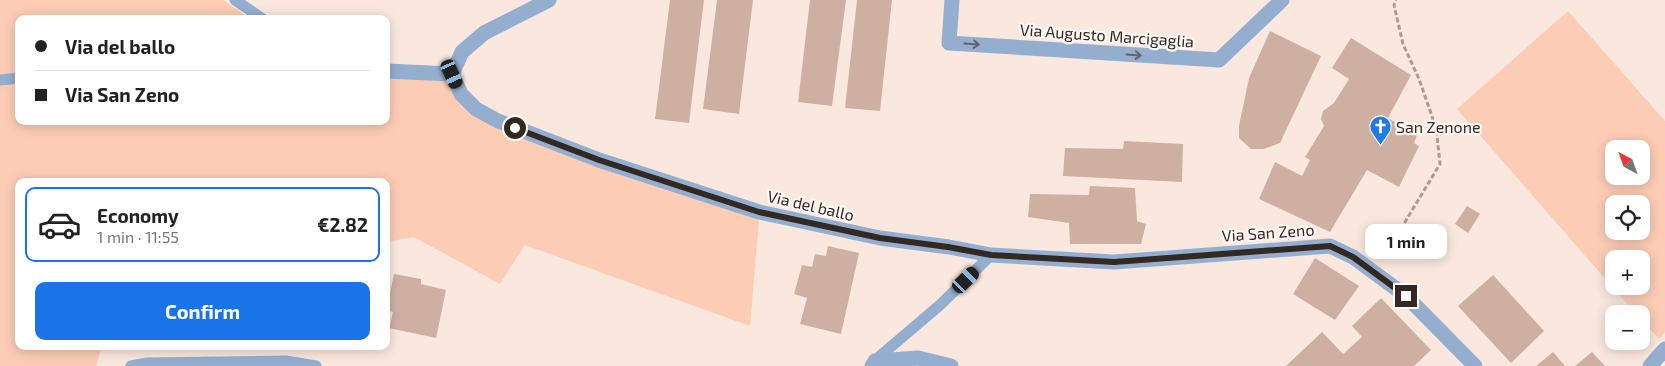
<!DOCTYPE html>
<meta charset="utf-8">
<style>
body{margin:0;font-family:"Exo 2",sans-serif;background:#f6f6f6;color:#222;height:100vh;display:flex;flex-direction:column;font-size:19px;white-space:nowrap}
*{box-sizing:border-box;margin:0}
p{font-size:16px;color:#767676}
.icon{flex:none;width:28px;height:28px;fill:none;stroke:currentColor;stroke-width:2;stroke-linecap:round;stroke-linejoin:round}
.map{position:relative;flex:1;overflow:hidden}
.drawer{position:absolute;left:15px;top:178px;width:375px;height:172px;display:flex;flex-direction:column;background:#fff;border-radius:10px;box-shadow:0 2px 12px #0003}
.drawer>*{flex:none}
.top-card{position:absolute;left:15px;top:15px;width:375px;height:110px;border-radius:10px;box-shadow:0 2px 12px #0003;display:grid;align-content:center;height:110px;padding:0 20px;background:#fff}
.needle{width:32px;rotate:319deg}
.controls{position:absolute;left:1605px;top:140px;display:grid;gap:10px}
.controls a{display:grid;place-items:center;width:45px;height:45px;border-radius:10px;background:#fff;box-shadow:0 2px 12px #0003;font-size:25px}
.end{position:absolute;width:22px;height:22px;margin:-11px;border:6px solid #332822;background:#fff;box-shadow:0 0 0 2px #fff}
.from{border-radius:50%}
.bubble{position:absolute;height:35px;border-radius:10px;background:#fff;box-shadow:0 2px 12px #0003;font-size:16px;font-weight:700;line-height:35px;text-align:center}
.car{position:absolute;width:15px;height:30px;margin:-15px -8px;border-radius:6px;box-shadow:0 0 4px 1px #0007;background:linear-gradient(#222 24%,#8ab4d8 0 40%,#222 0 76%,#8ab4d8 0 86%,#222 0)}
.top-card b{display:flex;align-items:center;gap:18px;height:48px;font-size:19px}
.top-card b+b{border-top:1px solid #e0e0e0}
.top-card i{width:12px;height:12px;background:#222}
ul{padding:9px 0 0;list-style:none}
li{display:flex;align-items:center;gap:15px;height:75px;margin:0 10px 8px;padding:0 10px;border:2px solid transparent;border-radius:10px}
li div{flex:1}
li b{display:block;font-size:19px}
li em{font-style:normal;font-weight:700}
li.current{border-color:#1a73e8}
li>.icon{width:45px;height:45px;stroke-width:1.5}
.button{display:flex;gap:10px;margin-top:auto;padding:10px 20px}
.button a{flex:1;height:58px;border-radius:10px;background:#1a73e8;color:#fff;font-size:20px;font-weight:700;line-height:58px;text-align:center}
.map>svg:first-child{display:block}
.green{fill:#fcccb5;fill-rule:evenodd}
.building{fill:#cdb0a2}
.lines{fill:none;stroke-linecap:round;stroke-linejoin:round}
.path{stroke:#ac9c95;stroke-width:3;stroke-dasharray:5 2.5;stroke-linecap:butt}
.lane{stroke:#94aed0;stroke-width:11}
.street{stroke:#94aed0;stroke-width:15}
.oneway{stroke:#5f6470}
.route{stroke:#332822;stroke-width:6}
.labels{text-anchor:middle;dominant-baseline:central;stroke-width:4.5;stroke-linejoin:round;paint-order:stroke}
.street-label{font-size:16px;fill:#332822;stroke:#fef8f5}
.poi-label{font-size:16px;fill:#332822;stroke:#fef8f5;text-anchor:start}
</style>
<div class="map">
<svg width="1665" height="366" viewBox="0 0 1665 366">
<rect width="100%" height="100%" fill="#fae8df"/>
<!-- green -->
<g class="green">
<path d="M 0,0 L 223,0 L 251,19 L 19,19 L 19,121 L 386,121 L 386,78 L 445,80 L 466,109 L 495,128 L 759,220 L 750,326 L 525,245 L 500,284 L 414,237 L 386,242 L 386,181 L 19,181 L 19,346 L 102,346 L 96,366 L 0,366 Z"/>
<path d="M 1568,11 L 1665,121 L 1665,332 L 1659,339 L 1641,319 L 1641,314 L 1636,314 L 1457,109 ZM 1614,149 L 1641,149 L 1641,176 L 1614,176 ZM 1614,204 L 1641,204 L 1641,231 L 1614,231 ZM 1614,259 L 1641,259 L 1641,286 L 1614,286 Z"/>
</g>
<!-- building -->
<g class="building">
<path d="M 670,0 L 704,0 L 689,123 L 655,119 Z"/>
<path d="M 717,0 L 753,0 L 739,114 L 703,109 Z"/>
<path d="M 810,0 L 846,0 L 832,106 L 798,102 Z"/>
<path d="M 857,0 L 892,0 L 880,111 L 845,108 Z"/>
<path d="M 1270,31 L 1321,56 L 1280,143 L 1264,149 L 1251,149 L 1239,138 L 1239,126 L 1249,78 Z"/>
<path d="M 1351,38 L 1411,75 L 1388,118 L 1417,135 L 1414,143 L 1419,146 L 1399,187 L 1367,170 L 1330,232 L 1259,199 L 1275,162 L 1302,176 L 1310,160 L 1305,157 L 1324,126 L 1321,119 L 1323,111 L 1334,103 L 1349,79 L 1332,68 Z"/>
<path d="M 1124,141 L 1183,144 L 1182,182 L 1063,176 L 1065,148 L 1123,149 Z"/>
<path d="M 1090,186 L 1135,188 L 1137,221 L 1146,224 L 1141,244 L 1070,244 L 1069,223 L 1028,217 L 1030,194 L 1089,195 Z"/>
<path d="M 1467,206 L 1480,214 L 1468,233 L 1455,224 Z"/>
<path d="M 828,246 L 859,253 L 841,334 L 800,324 L 807,298 L 794,294 L 802,265 L 812,267 L 815,254 L 826,256 Z"/>
<path d="M 1315,258 L 1359,286 L 1335,320 L 1293,294 Z"/>
<path d="M 394,274 L 421,279 L 421,284 L 446,290 L 436,338 L 389,328 L 393,312 L 386,310 Z"/>
<path d="M 1493,275 L 1544,331 L 1511,363 L 1458,306 Z"/>
<path d="M 1381,298 L 1431,350 L 1414,366 L 1286,366 L 1322,332 L 1343,354 L 1362,337 L 1352,326 Z"/>
<path d="M 1553,352 L 1565,366 L 1536,366 Z"/>
<path d="M 1592,352 L 1605,366 L 1575,366 Z"/>
</g>
<g class="lines">
<!-- path -->
<path class="path" d="M 1385,255 L 1440,164 L 1437,136 L 1432,116 L 1419,79 L 1403,44 L 1394,5 L 1396,0"/>
<!-- lane -->
<g class="lane">
<path d="M 235,0 L 263,19"/>
<path d="M 0,80 L 19,78"/>
<path d="M 873,362 L 940,305 L 991,255"/>
<path d="M 131,366 L 147,363 L 286,361 L 316,366"/>
</g>
<!-- street -->
<g class="street">
<path d="M 952,0 L 949,43 L 1219,60 L 1282,0"/>
<path d="M 386,71 L 452,74"/>
<path d="M 452,74 L 461,94 L 476,109 L 498,121 L 599,160 L 759,212 L 880,238 L 949,247 L 991,255 L 1114,262 L 1330,246 L 1353,257 L 1406,296 L 1475,366"/>
<path d="M 452,74 L 462,52 L 484,33 L 549,0"/>
<path d="M 872,366 L 875,361 L 918,358 L 951,366"/>
<path d="M 1650,366 L 1665,349"/>
</g>
</g>
<!-- one-way arrows -->
<defs><path id="oneway-shaft" d="M-6 0H5M1.5-3L5.5 0L1.5 3" fill="none" stroke-width="1.6" stroke-linecap="round" stroke-linejoin="round" transform="scale(1.25)"/></defs>
<g class="oneway">
<use href="#oneway-shaft" transform="translate(972 44) rotate(4)"/>
<use href="#oneway-shaft" transform="translate(1134 55) rotate(4)"/>
</g>
<g class="lines">
<!-- route -->
<path class="route" d="M 515,128 L 599,160 L 759,212 L 880,238 L 948,247 L 991,255 L 1114,262 L 1330,246 L 1353,257 L 1406,296"/>
</g>
<!-- icons -->
<defs>
<symbol id="church-pin" viewBox="-11 -11 22 30"><path d="M0 17L-7.5 6A9.5 9.5 0 1 1 7.5 6Z" fill="#207be5" stroke="#fef8f5"/><path d="M-1.2-6h2.4v3.5h3.3v2.4h-3.3V6h-2.4V-.1h-3.3v-2.4h3.3Z" fill="#fff"/></symbol>
</defs>
<g fill-rule="evenodd">
<use href="#church-pin" x="1368" y="114" width="25" height="34"/>
</g>
<g class="labels">
<!-- street labels -->
<g class="street-label">
<text transform="translate(1107 35) rotate(4)">Via Augusto Marcigaglia</text>
<text transform="translate(811 205) rotate(13)">Via del ballo</text>
<text transform="translate(1268 232) rotate(-4)">Via San Zeno</text>
</g>
<!-- poi labels -->
<g class="poi-label">
<text x="1396" y="126">San Zenone</text>
</g>
</g>
</svg>
<div class="controls">
<a><svg class="needle" viewBox="-14 -14 28 28"><path d="M0-13l5 13h-10z" fill="#e53935"/><path d="M0 13l5-13h-10z" fill="#767676"/></svg></a>
<a><svg class="icon" aria-label="locate" viewBox="0 0 24 24"><circle cx="12" cy="12" r="6"/><path d="M12 2v4M12 18v4M2 12h4M18 12h4"/></svg></a>
<a>+</a>
<a>−</a>
</div>
<i class="end from" style="left:515px;top:128px"></i>
<i class="end" style="left:1406px;top:296px"></i>
<div class="bubble" style="left:1365px;top:224px;width:82px">1 min</div>
<i class="car" style="left:452px;top:74px;rotate:156deg"></i>
<i class="car" style="left:966px;top:280px;rotate:46deg"></i>
<div class="top-card">
<b><i class="from"></i>Via del ballo</b>
<b><i></i>Via San Zeno</b>
</div>
<section class="drawer">
<ul>
<li class="current"><svg class="icon" aria-label="car" viewBox="0 0 24 24"><path d="M5 17H2v-5l4-1 3-4h7l3 4 3 1v5h-3M9 17h6M6 11h13"/><circle cx="7" cy="17" r="2"/><circle cx="17" cy="17" r="2"/></svg><div><b>Economy</b><p>1 min · 11:55</p></div><em>€2.82</em></li>
</ul>
<div class="button"><a>Confirm</a></div>
</section>
</div>
